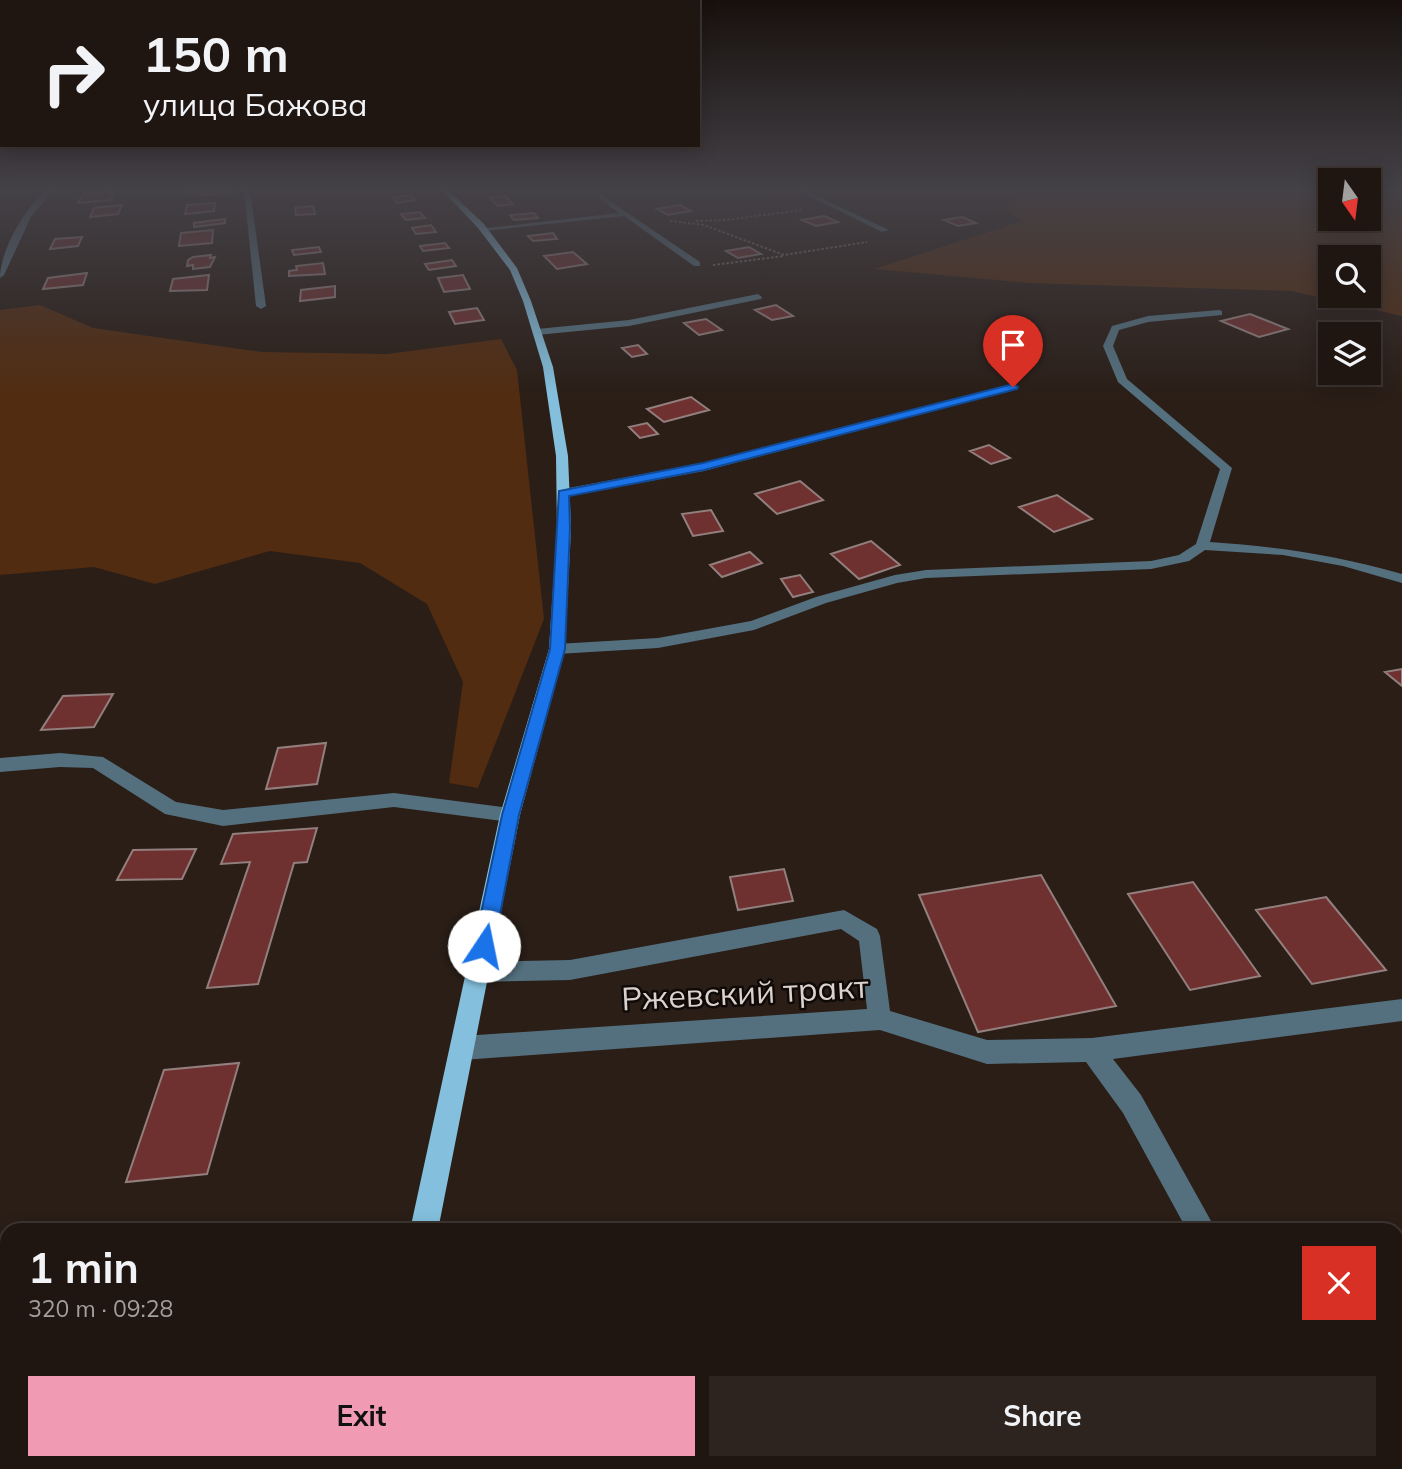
<!DOCTYPE html>
<meta charset="utf-8">
<style>
body{margin:0;font-family:Mulish,sans-serif;background:#2d231f;color:#f1f3f6;height:100vh;display:flex;flex-direction:column;font-size:26px;white-space:nowrap}
*{box-sizing:border-box;margin:0}
p{font-size:23px;color:#a29f9f}
.icon{flex:none;width:38px;height:38px;fill:none;stroke:currentColor;stroke-width:2;stroke-linecap:round;stroke-linejoin:round}
.map{position:relative;flex:1;overflow:hidden}
.drawer{position:absolute;left:0px;top:1223px;width:1404px;height:247px;display:flex;flex-direction:column;background:#201611;border-radius:21px 21px 0 0;box-shadow:0 4px 18px #0003,0 0 0 2px #3d3531}
.drawer>*{flex:none}
.hud{position:absolute;left:0px;top:0px;width:700px;height:147px;box-shadow:0 4px 18px #0003,0 0 0 2px #3d3531;background:#201611;color:#f1f3f6;overflow:hidden}
.needle{width:46px;rotate:166deg}
.fabs{position:absolute;left:1318px;top:168px;display:grid;gap:14px}
.fabs a{display:grid;place-items:center;width:63px;height:63px;border-radius:0px;background:#201611;box-shadow:0 4px 18px #0003,0 0 0 2px #3d3531;font-size:35px}
.pin{position:absolute;display:grid;place-items:center;width:60px;height:60px;color:#fff;margin:-72px -30px;border-radius:50% 50% 50% 0;rotate:-45deg;box-shadow:0 0 7px #0007}
.pin .icon{rotate:45deg}
.me{position:absolute;width:77px;margin:-38px;rotate:11deg;stroke-linejoin:round;filter:drop-shadow(0 0 5px #0008)}
.turn{display:flex;align-items:center;gap:24px;height:147px;padding:0 28px;font-size:32px}
.turn .icon{width:91px;height:91px;stroke-width:2.5}
.turn b{display:block;font-size:49px;line-height:60px}
.round{display:grid;place-items:center;flex:none;width:74px;height:74px;border-radius:0px;background:#2d231f}
.head{display:flex;align-items:center;justify-content:space-between;height:119px;padding:0 28px}
h1{font-size:42px;font-weight:700;line-height:52px}
.action{display:flex;gap:14px;margin-top:auto;padding:14px 28px}
.action a{flex:1;height:80px;border-radius:0px;background:#f19ab4;color:#111;font-size:28px;font-weight:700;line-height:80px;text-align:center}
.action a+a{background:#2d231f;color:#f1f3f6}
.map>svg:first-child{display:block}
</style>
<div class="map">
<svg width="1402" height="1469" viewBox="0 0 1402 1469">
<rect width="100%" height="100%" fill="#2a1e17"/>
<path fill="#512c11" fill-rule="evenodd" d="M1026,190h304v29h38l1,-29h33v126l-111,-25 -263,-8 -154,-14 149,-48 -22,-12zM1330,257h38v39h-38z
M40,305l53,23 169,24 125,2 114,-15 16,31 27,249 -66,169 -29,-5 14,-101 -36,-78 -67,-41 -90,-12 -115,33 -61,-17 -94,8v-265z
M549,1463h160l1,6h-163z"/>
<path fill="#6e3130" stroke="#927f7e" stroke-width="2" d="M186,190l37,1 8,-1v3l-29,2v-2l-17,1z
M115,192l-5,8 -32,3 5,-9z
M411,195l4,5 -18,3 -4,-6z
M505,196l8,8 -15,2 -8,-8z
M215,203l-1,8 -29,3 2,-9z
M122,205l-4,9 -28,3 4,-9z
M680,205l11,6 -23,4 -11,-6z
M313,206l2,8 -19,1 -1,-7z
M420,212l5,6 -19,2 -5,-6z
M534,213l4,5 -24,2 -4,-5z
M824,216l14,6 -22,4 -14,-6z
M962,217l14,6 -18,3 -14,-6z
M225,219v4l-31,4v-4z
M431,225l5,7 -20,2 -4,-6z
M213,230l-1,13 -33,3 2,-13z
M553,233l4,6 -24,2 -5,-5z
M82,237l-4,9 -28,3 5,-10z
M445,243l4,5 -26,3 -3,-5z
M319,247l2,5 -27,3 -2,-5z
M749,247l12,7 -23,4 -12,-7z
M573,252l14,12 -30,5 -13,-13z
M211,255l-1,3 5,-1 -5,10 -17,2v-4l-6,1 1,-6 5,-3z
M452,260l4,6 -27,4 -4,-6z
M323,263l2,11 -36,2v-5l8,-1 -1,-4z
M87,273l-4,12 -40,4 5,-11z
M209,275l-2,15 -37,1 3,-12z
M463,275l7,14 -26,3 -6,-14z
M335,286v11l-35,4 1,-11z
M776,305l17,11 -21,4 -17,-10z
M477,308l7,12 -29,4 -6,-12z
M1250,314l38,15 -29,8 -38,-16z
M706,319l16,11 -23,5 -15,-12z
M638,345l9,9 -15,3 -10,-9z
M691,397l18,13 -45,12 -17,-13z
M647,423l11,11 -18,4 -11,-11z
M989,445l21,13 -19,6 -21,-13z
M800,481l23,19 -46,14 -22,-20z
M1057,495l35,24 -38,13 -35,-25z
M711,510l12,21 -30,5 -11,-22z
M871,541l29,24 -41,14 -28,-25z
M750,552l12,11 -40,14 -12,-12z
M800,575l13,17 -20,5 -12,-18z
M1402,669v17l-17,-14z
M113,694l-19,33 -53,3 22,-34z
M326,743l-9,41 -51,5 12,-41z
M317,828l-10,34 -13,1 -36,121 -51,4 43,-126 -29,2 12,-30z
M196,849l-14,30 -65,1 16,-30z
M784,869l9,32 -55,9 -8,-33z
M1041,875l75,131 -138,26 -59,-137z
M1193,882l67,94 -70,14 -62,-96z
M1326,897l60,73 -74,14 -56,-74z
M239,1063l-32,111 -81,8 38,-112z"/>
<g fill="none" stroke-linecap="round" stroke-linejoin="round">
<path stroke="#796f69" stroke-width="2" stroke-dasharray="2.5 2" stroke-linecap="butt" d="M670,221l34,4 80,30 83,-13
M696,221l30,-1 76,-10
M713,265l71,-9"/>
<path fill="#54707e" fill-rule="evenodd" d="M47,190h7l-23,27 -27,58 -4,3c0,-28 26,-72 47,-88z
M244,190h6l16,116 -5,3 -5,-3z
M797,190h7l85,40 -7,2z
M601,195l99,67v4h-6l-70,-50 -141,15 -4,-2 140,-16 -20,-15z
M758,294l4,3 -1,2 -132,27 -92,9 -5,-3 5,-3 92,-9z
M1219,310l3,1v4l-74,7 -29,8 -6,16 14,33 105,89 -22,74c70,5 125,13 192,32v9l-59,-17 -60,-11 -78,-5 -16,11 -38,8 -225,9 -29,5 -71,20 -72,27 -96,18 -101,6 -8,-5 8,-5 101,-6 93,-17 65,-24 79,-22 31,-5 225,-9 28,-6 17,-11 24,-75 -102,-87 -15,-36 9,-20 36,-10z
M1013,384l4,1v4l-313,82 -141,26 -6,-4 6,-4 140,-26z
M60,753l43,4 73,45 47,8 171,-17 116,15 7,2 3,5 -3,5 -7,2 -116,-15 -171,19 -58,-12 -72,-46 -33,-1 -60,5v-14z
M844,910l33,19 3,7 10,75 97,29 105,-2 310,-39v22l-289,38 28,36 75,135h-29l-64,-117 -37,-51 -99,2 -107,-34 -417,30 -8,-4 -4,-8 4,-8 8,-4 404,-27 -8,-68 -18,-12 -271,51 -92,2 -8,-3 -3,-7 3,-7 8,-3 92,-2z
M7,1256v28l-7,1v-28z
M1314,1463h33l2,6h-32z"/>
<path fill="#84c0dd" fill-rule="evenodd" d="M442,190h6l36,34 33,44 14,33 22,66 15,89 3,72 -6,121 -45,166 -82,415h-28l90,-415 49,-166 8,-121 -1,-72 -13,-89 -20,-66 -13,-31 -32,-42z
M382,1463h32l-1,6h-32z"/>
</g>
<linearGradient id="sky" x2="0" y2="1"><stop stop-color="#17100d"/><stop offset="0.48" stop-color="#444147"/><stop offset="1" stop-color="#444147" stop-opacity="0"/></linearGradient>
<rect width="1402" height="395" fill="url(#sky)"/>
<path fill="#1a73e8" stroke="#114b97" stroke-width="2" d="M1013,384l5,3 -1,2 -313,81 -135,26 1,32 -5,121 -46,166 -25,131 -3,6 -7,3 -7,-3 -3,-6 28,-131 48,-166 9,-158 144,-28z"/>
<g text-anchor="middle" stroke-width="5" stroke-linejoin="round" paint-order="stroke">
<g font-size="32" fill="#dad2cd" stroke="#0f0a07">
<text transform="translate(745 993) rotate(-3)" y="11">Ржевский тракт</text>
</g>
</g>
</svg>
<div class="fabs">
<a><svg class="needle" viewBox="-14 -14 28 28"><path d="M0-13l5 13h-10z" fill="#e53935"/><path d="M0 13l5-13h-10z" fill="#a29f9f"/></svg></a>
<a><svg class="icon" aria-label="search" viewBox="0 0 24 24"><circle cx="10" cy="10" r="6"/><path d="M15 15l6 6"/></svg></a>
<a><svg class="icon" aria-label="layers" viewBox="0 0 24 24"><path d="M12 4l9 5-9 5-9-5zM3 14l9 5 9-5"/></svg></a>
</div>
<div class="pin" style="left:1013px;top:387px;background:#d93025"><svg class="icon" aria-label="arrive" viewBox="0 0 24 24"><path d="M6 21V4h12l-3 4 3 4H6"/></svg></div>
<svg class="me" style="left:484px;top:946px" viewBox="-20 -20 40 40"><circle r="19" fill="#fff"/><path d="M0-13L10 11 0 6-10 11z" fill="#1a73e8"/></svg>
<div class="hud">
<div class="turn"><svg class="icon" aria-label="right" viewBox="0 0 24 24"><path d="M7 20v-9h11M14 6l5 5-5 5"/></svg><div><b>150 m</b>улица Бажова</div></div>
</div>
<section class="drawer">
<div class="head"><div><h1>1 min</h1><p>320 m · 09:28</p></div><a class="round" style="background:#d93025;color:#fff"><svg class="icon" aria-label="close" viewBox="0 0 24 24"><path d="M6 6l12 12M18 6L6 18"/></svg></a></div>
<div class="action"><a>Exit</a><a>Share</a></div>
</section>
</div>
